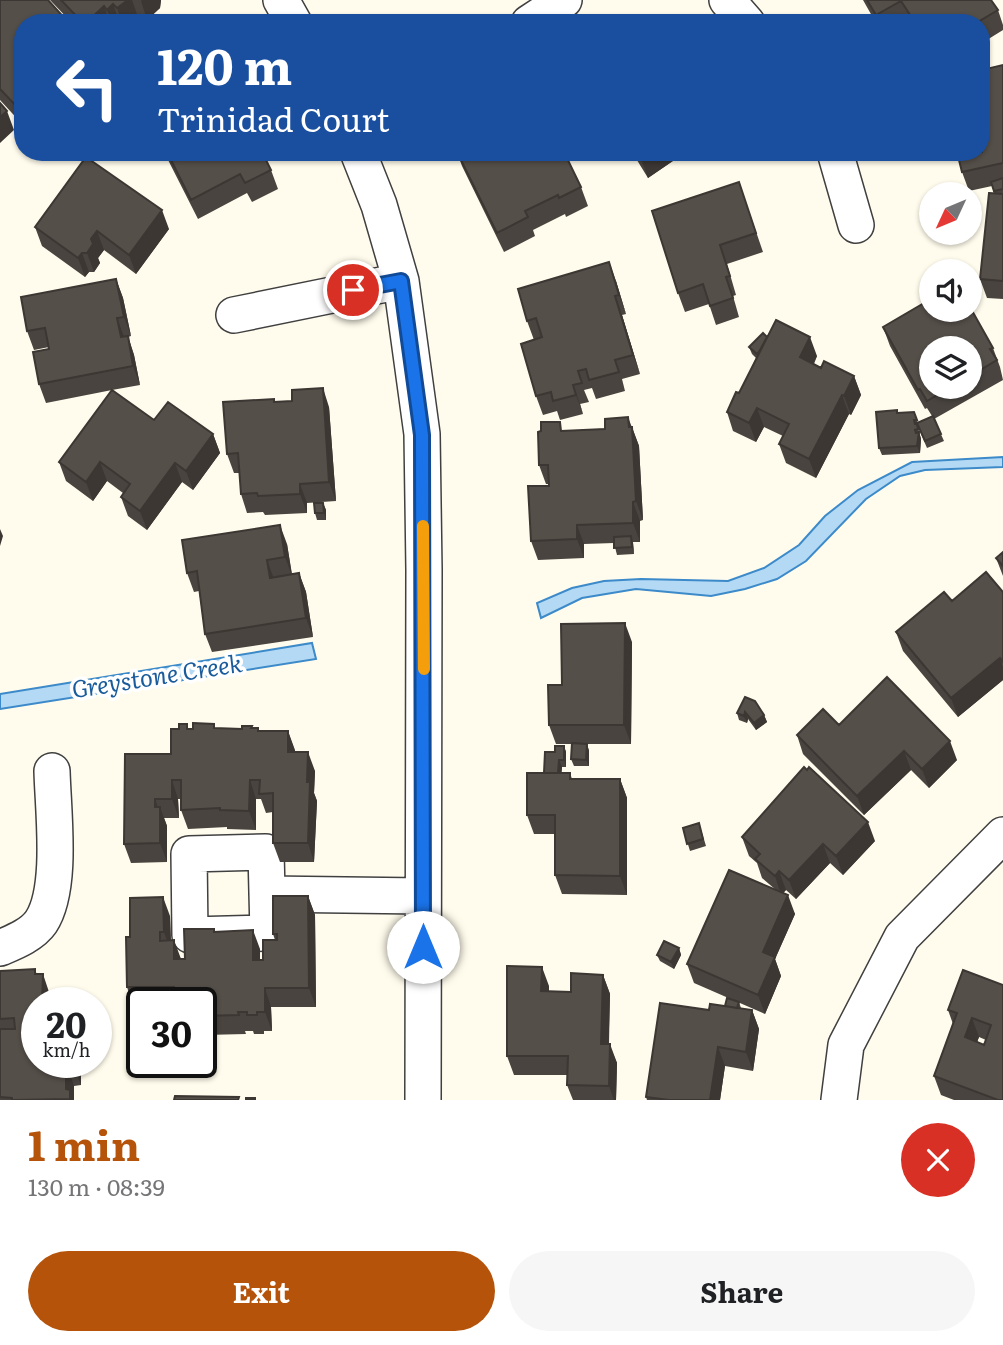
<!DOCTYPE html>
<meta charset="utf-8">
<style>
body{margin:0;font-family:Literata,serif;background:#f6f6f6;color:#202124;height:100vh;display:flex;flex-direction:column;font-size:26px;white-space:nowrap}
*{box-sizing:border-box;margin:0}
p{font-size:23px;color:#757577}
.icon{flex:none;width:38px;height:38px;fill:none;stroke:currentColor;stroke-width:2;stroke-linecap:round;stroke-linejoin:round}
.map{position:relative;height:1100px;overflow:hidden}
.drawer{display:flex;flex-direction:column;background:#fff;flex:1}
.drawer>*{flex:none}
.guide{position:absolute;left:14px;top:14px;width:976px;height:147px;border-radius:28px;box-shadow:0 2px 5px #0004;background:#1a4fa0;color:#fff;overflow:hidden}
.needle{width:46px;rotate:226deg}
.tools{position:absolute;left:919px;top:182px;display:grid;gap:14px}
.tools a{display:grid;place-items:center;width:63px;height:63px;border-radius:50%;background:#fff;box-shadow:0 2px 5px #0004;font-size:35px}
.speed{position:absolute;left:21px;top:987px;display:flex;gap:14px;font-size:35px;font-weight:700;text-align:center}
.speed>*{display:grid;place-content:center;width:91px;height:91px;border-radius:50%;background:#fff;box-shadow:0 2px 5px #0004;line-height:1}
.speed small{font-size:18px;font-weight:400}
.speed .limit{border:4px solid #111;border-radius:10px;background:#fff;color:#111}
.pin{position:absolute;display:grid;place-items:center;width:60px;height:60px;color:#fff;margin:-30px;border:4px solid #fff;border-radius:50%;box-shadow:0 2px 7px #0007}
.me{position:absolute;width:77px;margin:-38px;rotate:0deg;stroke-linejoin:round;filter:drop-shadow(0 0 5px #0008)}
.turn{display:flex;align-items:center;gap:24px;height:147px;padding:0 28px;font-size:32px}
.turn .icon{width:91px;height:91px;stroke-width:2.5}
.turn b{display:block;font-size:49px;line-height:60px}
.round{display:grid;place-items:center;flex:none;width:74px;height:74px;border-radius:37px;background:#f6f6f6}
.overview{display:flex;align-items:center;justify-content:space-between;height:119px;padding:0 28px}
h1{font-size:42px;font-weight:700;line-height:52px;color:#b45309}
.button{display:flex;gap:14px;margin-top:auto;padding:14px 28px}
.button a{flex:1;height:80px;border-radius:42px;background:#b45309;color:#fff;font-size:28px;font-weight:700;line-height:80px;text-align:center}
.button a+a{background:#f6f6f6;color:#202124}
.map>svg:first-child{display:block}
</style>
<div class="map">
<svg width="1003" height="1100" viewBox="0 0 1003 1100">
<rect width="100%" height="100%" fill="#fffced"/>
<path fill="#b3d9f4" stroke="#3c8ac9" stroke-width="2" d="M1003,457v10l-78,3 -25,6 -34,23 -60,62 -29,18 -32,10 -34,7 -75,-7 -54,9 -41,20 -4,-15 35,-15 32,-7 37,-2 87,2 36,-13 35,-23 26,-29 33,-26 54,-28z
M312,643l4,16 -316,50v-15z"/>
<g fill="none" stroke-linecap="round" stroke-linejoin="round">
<defs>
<path id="street" d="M281,0l13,23
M727,0l20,23
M529,23l35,-23
M358,152l21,53 22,76 21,153 2,136 -1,530
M835,152l21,73
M234,315l167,-34
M266,852l2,81 -78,2 -1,-81z
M267,894l156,2
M0,948c14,-6 32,-13 41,-26 22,-33 12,-111 11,-151
M839,1100l7,-55 56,-108 101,-102"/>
</defs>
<use href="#street" stroke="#404040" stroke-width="38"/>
<use href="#street" stroke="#fff" stroke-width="35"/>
</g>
<path fill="#49443f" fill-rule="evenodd" d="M0,0l23,23v102l-23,-25z
M50,0h111l-1,8 -13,12h-7l-2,-3 -8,6h-58z
M863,0h128l7,10 5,15v5l-21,13v-20h-72l-2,-3 -5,3h-27z
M1003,65v234l-16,-1 -7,-19 14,-86 -2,-7 -23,5 -7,-19 20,-20z
M147,152h10l-8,4z
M164,152h98l9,18 7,19 -26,13 -5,-9 -49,26z
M457,152h107l17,35 7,19 -22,11 -1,-3 -32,16 2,6 -31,16 -42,-86z
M632,152h54l-38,26z
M739,182l24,70 -36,12 9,31 -3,1 6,21 -23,8 -7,-21 -24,8 -7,-19z
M35,227l134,2 -33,45 -32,-24 -6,8 2,5 -6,9h-5l-4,5 -43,-31z
M116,279l7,19 8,38 -3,1 6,18 6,30 -28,5 42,30 59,14 7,19 -27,37 -11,-8 -35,48 -19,-14 -7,-19 2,-4 -16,-12 -14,20 -27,-20 -7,-19 53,-72 -66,13 -7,-19 10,-37 -15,3 -7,-19z
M616,281l10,33 -4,1 18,59 -18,5 3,12 -29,8 -4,-11 -8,2 5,12 -9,2 3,10 -23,6 -3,-9 -14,4 -7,-19 -2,-56 -7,-19z
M943,312l50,36 7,19 3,13 -69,39 10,22 -17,7 -9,-21 3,12 -1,14 -38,2 -3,-7 19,-35 16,-1 4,11 14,-7 -5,-8 -2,1 -35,-63 -7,-19zM970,348v39h-39z
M767,337l50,19 -3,8 7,4 33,8 7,19 -10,20 -2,-1 -33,64 -30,-15 -7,-19 4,-8 -19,-9 -8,15 -23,-11 -6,-19 12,-19 17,-35 -4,-4 -3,-7z
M276,402l53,5 7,94 -29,2v10l-42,2 -2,-3 -16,1 -6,-19 -2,-21h-5l-7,-19z
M632,427l7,19 4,74 -3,1v21h-7l1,12 -17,1 -3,-12 -30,1v14l-46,2 -7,-19 18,-57h-3l-7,-19 24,-34z
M323,503l3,7v10h-9l-2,-7z
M287,544l5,30 7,-1 7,19 7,45 -101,15 -7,-18 -6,-43 -5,1 -7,-19z
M1003,552v24l-7,-18z
M1003,592v88l-45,37 -55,-66 -7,-19 56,-31z
M632,642l-1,102h-44l2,7v15h-15l-3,-7 1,-15h-16l-7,-19 13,-40z
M745,697l19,18 3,7 -11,8 -8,-11 -1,4 -8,-3 -2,-7z
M839,725l118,35 -28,28 -18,-18 -47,45 -61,-61 -6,-19z
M216,728h42l1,3h29l7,21 20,19 -1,22 3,8 -3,61h-34l-7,-19v-31l-7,1 -5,-14h-5v31l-29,-1v-2l-39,2 -7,-19v-11h-3l1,19h-15l3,8v36l-36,1 -7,-19 47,-90 18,-25z
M564,746l2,6v15h-4l-1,6h9l2,6h48l7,19v97l-65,-1 -7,-19v-41h-21l-7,-19 17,-42 11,-21z
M699,823l7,23 -16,5 -7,-23z
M742,837l133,4 -32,34 -13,-12 -34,36 -10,-9 -3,3 12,21 -20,45 6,17 -16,38 -71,-31 -7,-19 89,-74 -14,-12 -5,-15 -8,-7z
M308,896l7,19 1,92h-45l1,24h-8v3h-10l-1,-3h-8l1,3 -42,1 -3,-5v-27h-59v3h-9l-6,-19 3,-50 40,-21 1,24 10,19h4l29,-30 1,3 45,17v11h3l12,-20 -2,-6z
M679,948l2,7 -7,14 -14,-8 -3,-6z
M0,971l37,3 14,24 -14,64h42l2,4v19l-7,1v14h-74z
M603,975l7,19 -1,50 8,19 -1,37h-43l-6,-15v-10h-53l-7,-19 42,-70v6h22z
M1003,985v115h-49l-13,-5 -7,-19 19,-52 -5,-14zM979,1037l7,3 -2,5 -7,-3z
M739,1002l2,6 11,2 7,19 -6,42 -28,-5 -5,34h-73l-1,-3 63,-87z"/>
<path fill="#3c3733" d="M128,0h4l6,17 -8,6h-8l-5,-15z
M142,0h19l-1,8 -13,12 -6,-19z
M113,4l7,19h-8l-5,-13z
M104,6l6,17h-24z
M23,104v17l-5,-13z
M7,111l7,19 -14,13v-26z
M651,152h35l-38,26 -7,-19z
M162,210l7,19 -33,45 -7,-19z
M97,231l7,19 -6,8 2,5 -6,9 -7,-19 4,-14z
M82,253l7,19 -4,5 -7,-19z
M609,262l7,19 10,33 -7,-19z
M116,279l7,19 8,38 -7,-19z
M615,296l7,19 18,59 -7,-19z
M117,318l7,19h-3z
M128,336l6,19 6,30 -7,-19z
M810,337l7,19 -10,20 -7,-19z
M854,376l7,19 -10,20 -7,-19z
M573,385l7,19 3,10 -7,-19z
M323,388l6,19 7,94 -7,-19z
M842,395l7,19 -33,64 -7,-19z
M757,408l7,19 -8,15 -7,-19z
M628,417l11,29 4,74 -7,-19z
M919,432l2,7 -1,14 -3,-7z
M213,434l7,19 -27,37 -7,-19z
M100,462l7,19 -14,20 -7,-19z
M175,463l7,19 -35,48 -7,-19z
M300,484l7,19v10l-7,-19z
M633,502l7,19v21l-7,-19z
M323,503l3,7v10l-2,-7z
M280,525l7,19 5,32 -7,-19z
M577,525l7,19v14l-7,-19z
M0,529l3,7 -3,10z
M631,536l2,7 1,11 -2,-7z
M267,560l7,19 -4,-1z
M299,573l7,19 7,45 -7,-19z
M625,623l7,19 -1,102 -7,-19z
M1000,658l3,9v13l-45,37 -7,-19z
M745,712l3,7 -1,4 -3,-7z
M764,715l3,7 -11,8 -2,-7z
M288,731l7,19 -1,21 -6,-19z
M950,741l7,19 -28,28 -7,-19z
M587,744l2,7v15l-3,-6z
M564,746l2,6v15l-2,-7z
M904,751l7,19 -47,45 -7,-19z
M308,752l7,19 -1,22 3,8 -3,61 -6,-19z
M559,760l3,7 -1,15 -3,-7z
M620,779l7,19v97l-7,-19z
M172,780l6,19 1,19 -7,-19z
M250,780l6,19v31l-7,-19z
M155,799l5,14v-6l7,19v36l-7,-19z
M868,822l7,19 -32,34 -7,-19z
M823,844l7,19 -34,36 -7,-19z
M779,871l7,19 -5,5 -6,-19z
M788,895l7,19 -20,45 6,17 -16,38 -7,-19 5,-43z
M308,896l7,19 1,92 -7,-19z
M163,897l7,19 1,35 -7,-19z
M253,930l7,19v30l-7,-19z
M174,940l7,19h-7z
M679,948l2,7 -7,14 -3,-7z
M542,967l7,19 -1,24 -7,-19z
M35,969l7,21 1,-16 8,24v5h-9l-7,-29z
M603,975l7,19 -2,68 -7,-18z
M265,988l6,19 1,24 -7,-19z
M752,1010l7,19 -6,42 -7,-19z
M972,1018l7,19 -7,19 -7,-19z
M610,1044l7,19 -1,37h-2l-5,-14z
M718,1047l7,19 -5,34h-10z
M66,1062l8,24v14h-3l-5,-11z
M72,1062h7l2,4v19z"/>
<path fill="#554f49" stroke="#3c3733" stroke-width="2" fill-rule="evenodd" d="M0,0h48l21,23h-46v81l-5,4 -18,-19z
M61,0h67l-11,8 -4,-4 -6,6 -3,-4 -18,17h-3z
M867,0h124l7,10 -22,13h-65l3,-2 -13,-20 -25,14z
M1003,65v98l-41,9 -5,-20h25v-82z
M0,103l7,8 -7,6z
M167,152h95l9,18 -26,13 -5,-9 -49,26z
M457,152h107l17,35 -22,11 -1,-3 -33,16 3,6 -31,16z
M637,152h14l-10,7z
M86,157l76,53 -33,45 -32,-24 -6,8 2,5 -6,9h-5l-4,5 -43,-31z
M1003,178v11l-9,2 -3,-9z
M739,182l17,51 -36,12 10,31 -4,1 7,21 -23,8 -7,-22 -25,9 -26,-82z
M989,193l14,1v87l-23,-2z
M609,262l10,33 -4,1 18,59 -18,5 4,12 -30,8 -3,-11 -8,2 4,12 -9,2 3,10 -23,6 -2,-9 -15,4 -15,-52 21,-7 -6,-19 -9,3 -9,-32z
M116,279l8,38 -7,1 4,19 7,-1 5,30 -94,18 -6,-32 16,-3 -4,-21 -18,3 -6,-34z
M931,299v11h11l1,2 4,-2h23v-3l23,41 -3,1 7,11 -27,16v-28h-39v39h20l-24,14 -7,-12 -2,1 -35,-63z
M776,320l34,17 -10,20 21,11 3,-7 30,15 -10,20 -2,-1 -33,64 -30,-15 10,-20 -32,-16 -8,15 -22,-11 9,-20 3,1z
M763,333l4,4 -7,13 -3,4 -8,-7z
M323,388l6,94 -29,2v10l-42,2 -1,-3 -16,1 -3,-41 -11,1 -4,-52 51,-3v3l18,-1v-11z
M112,390l42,30 14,-18 45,32 -27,37 -11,-8 -35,48 -19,-14 9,-13 -30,-22 -14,20 -27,-20z
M897,410v3l17,-1 3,8h-3l1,4h2l1,5 -3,1 1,3 3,-1 -2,14 -38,2 -3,-36z
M933,416l8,18 -16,7 -8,-18z
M628,417l1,10h3l4,74 -3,1v21l-56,2v14l-46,2 -3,-55h21l-1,-21h-9l-1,-33 3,-1v-9h19l1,9 44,-2v-10z
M314,503h9l1,10h-9z
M280,525l5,32 -18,3 3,18 29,-5 7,45 -101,16 -8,-63 -10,2 -5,-33z
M631,536l1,11 -18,1v-11z
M1003,552v14l-7,-8z
M986,572l17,20v70l-3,-4 -49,40 -55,-66 48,-40 8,9z
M625,623l-1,102h-75l-1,-40h14l-1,-61z
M887,677l63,64 -28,28 -18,-18 -47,45 -60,-61 26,-26 16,16z
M745,697l10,4 9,14 -10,8 -9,-11 -1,4 -7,-3z
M193,723l21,1v4l28,1v-3h10l-1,2h7v3h30v21h20l-1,30h3l-2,61h-35v-50l-14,1 1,-14h-10l-1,31 -29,-1v-2l-39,2v-30h-9v19h-17v8h5v36l-36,1 1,-90h46v-25h8v-5h8v5h6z
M572,743l15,1 -1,16 -15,-1z
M555,746h9v14h-5l-1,13h-14l1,-21h10z
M804,767l3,3 2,-3 59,55 -32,34 -13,-12 -34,36 -10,-9 -4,5 -20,-17 5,-5 -18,-17z
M527,773h43v6h50v97l-65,-1v-60h-28z
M699,823l4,16 -16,5 -4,-16z
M729,870l59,25 -25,57 12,5 -17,38 -71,-31z
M273,896h35l1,92h-44v24h-8v3h-10v-3h-9l1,3 -38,1v-13h-27v-16h-47l-1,-50h4v-39l33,-1 1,35h-4v9l14,-1v19h11l-1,-30h30v3l39,-2v30h10v-20h14v-6h-4z
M664,941l15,7 -8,14 -14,-7z
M507,966l35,1 -1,24 30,1v-19l32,2 -2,69h9l-1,42 -42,-1 1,-29h-61z
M35,969v5h8l-1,29h-5v59h29v27l4,1v9l-58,1v-2l-12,-1v-68h15l-1,-11 -14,1v-48z
M963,970l40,15v115h-5l-64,-24 23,-63 -9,-3zM972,1018l19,7 -7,20 -19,-8z
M727,998l12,4 -2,6 -12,-2z
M660,1003l49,7 1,-6 42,6 -6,42 -28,-5 -8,53h-41l-23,-3z
M175,1096l64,1 -1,3h-64z
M246,1098h9v2h-9z"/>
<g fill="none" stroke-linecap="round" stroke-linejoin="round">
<defs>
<path id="route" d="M353,290l48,-9 21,154 1,512"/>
</defs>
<use href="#route" stroke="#114b97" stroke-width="18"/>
<use href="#route" stroke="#1a73e8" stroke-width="12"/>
<path stroke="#f59e0b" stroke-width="12" d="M423,526l1,143"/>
</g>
<g text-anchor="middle" stroke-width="7" stroke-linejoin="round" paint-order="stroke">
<g font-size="24" font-style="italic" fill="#1a5c9b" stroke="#fff">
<text transform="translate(157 677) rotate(-9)" y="8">Greystone Creek</text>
</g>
</g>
</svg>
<div class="tools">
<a><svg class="needle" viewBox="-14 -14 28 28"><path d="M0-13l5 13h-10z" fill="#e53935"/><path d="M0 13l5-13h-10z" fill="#757577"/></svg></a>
<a><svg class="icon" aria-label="sound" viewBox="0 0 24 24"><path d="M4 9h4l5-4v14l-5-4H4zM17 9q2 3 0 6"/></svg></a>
<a><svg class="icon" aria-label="layers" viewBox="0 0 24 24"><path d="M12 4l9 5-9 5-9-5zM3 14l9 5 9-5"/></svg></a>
</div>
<div class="speed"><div>20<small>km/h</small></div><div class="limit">30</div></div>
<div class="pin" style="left:353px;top:290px;background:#d93025"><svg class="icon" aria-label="arrive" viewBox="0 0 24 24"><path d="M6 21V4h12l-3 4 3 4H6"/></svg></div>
<svg class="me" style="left:423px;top:947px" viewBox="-20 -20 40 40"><circle r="19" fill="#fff"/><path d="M0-13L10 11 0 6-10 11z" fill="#1a73e8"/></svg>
<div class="guide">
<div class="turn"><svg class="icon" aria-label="left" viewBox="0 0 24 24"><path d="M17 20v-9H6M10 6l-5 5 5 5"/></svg><div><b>120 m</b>Trinidad Court</div></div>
</div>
</div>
<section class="drawer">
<div class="overview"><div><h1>1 min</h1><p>130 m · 08:39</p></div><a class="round" style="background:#d93025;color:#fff"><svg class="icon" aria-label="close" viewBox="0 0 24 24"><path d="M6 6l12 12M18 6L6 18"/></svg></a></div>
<div class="button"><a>Exit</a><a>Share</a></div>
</section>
